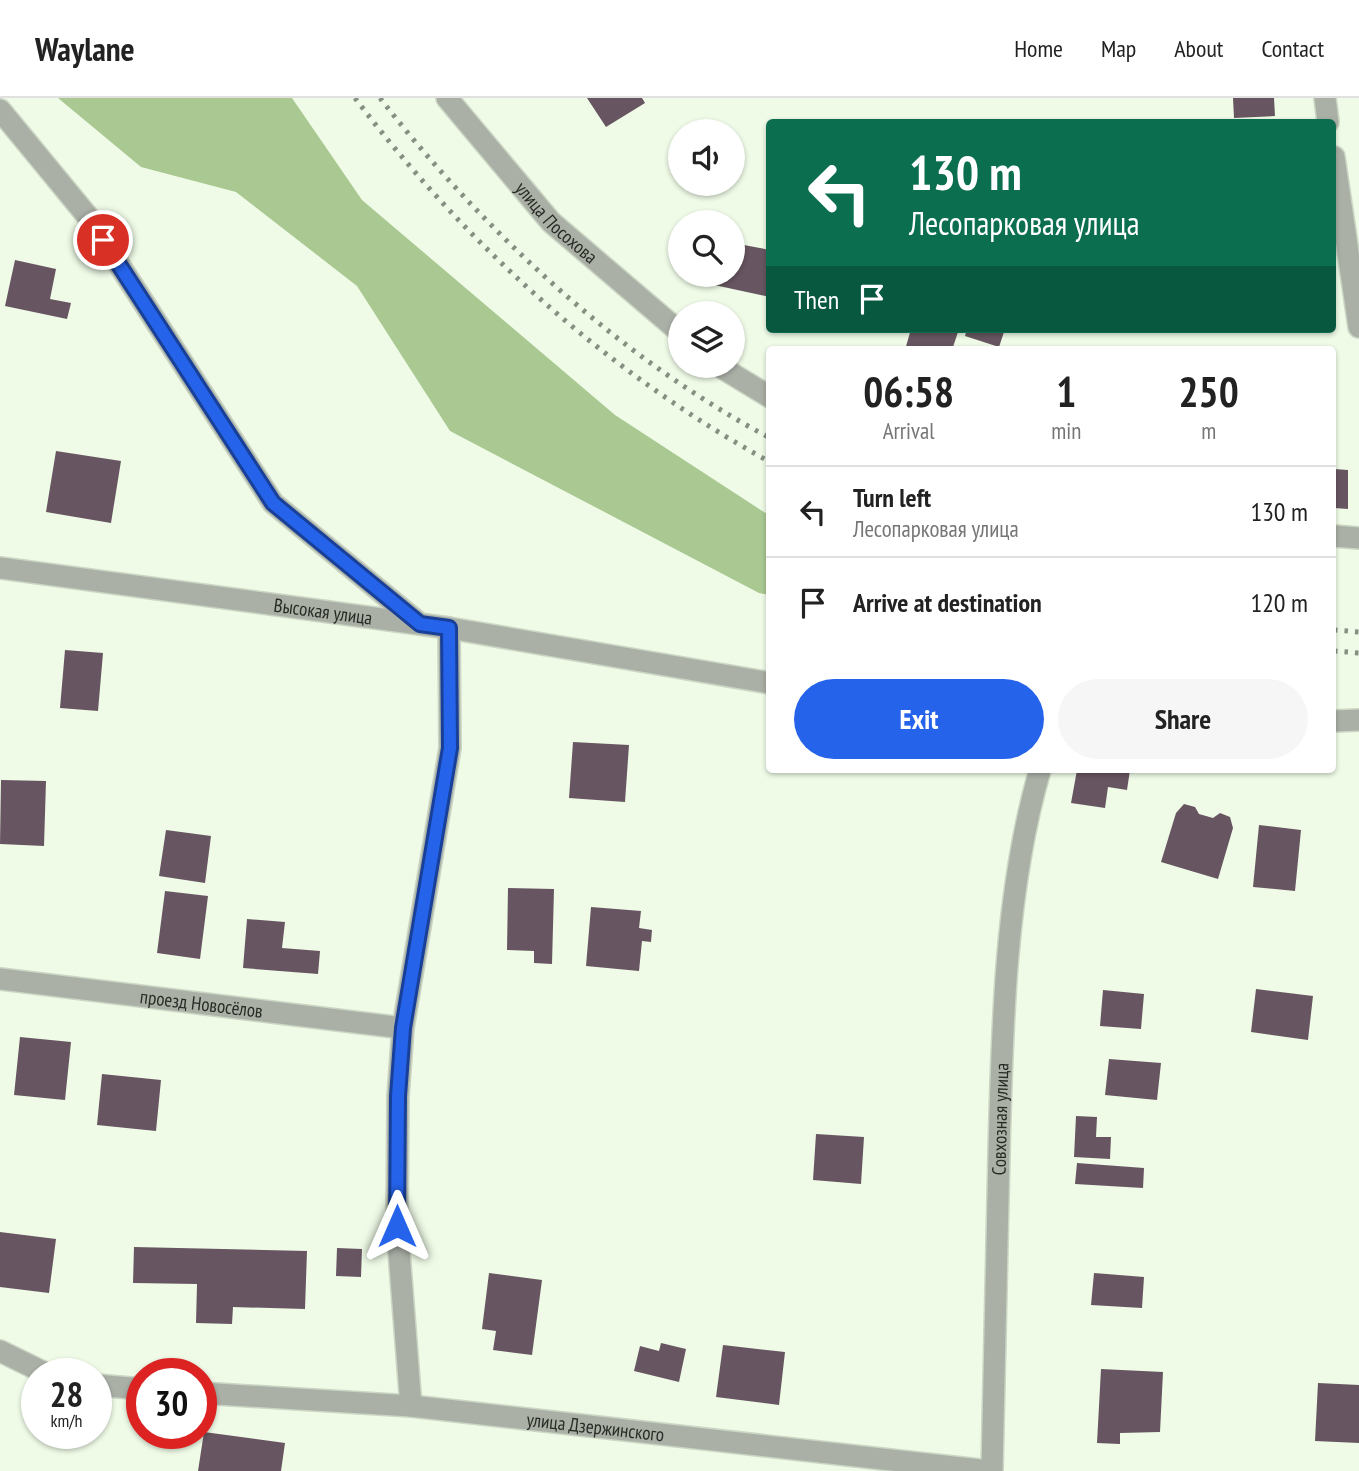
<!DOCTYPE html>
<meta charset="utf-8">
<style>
body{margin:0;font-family:"PT Sans Narrow",sans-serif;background:#f6f6f6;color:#222;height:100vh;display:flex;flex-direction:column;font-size:26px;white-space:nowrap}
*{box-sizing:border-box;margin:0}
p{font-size:23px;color:#767676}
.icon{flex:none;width:38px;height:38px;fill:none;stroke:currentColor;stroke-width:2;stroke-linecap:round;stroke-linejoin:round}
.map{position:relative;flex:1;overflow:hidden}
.details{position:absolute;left:766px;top:248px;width:570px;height:427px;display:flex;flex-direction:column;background:#fff;border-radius:7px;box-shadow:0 2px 5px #0004}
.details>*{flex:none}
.banner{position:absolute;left:766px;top:21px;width:570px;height:214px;border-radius:7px;box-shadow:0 2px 5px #0004;background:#0b6e4f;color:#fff;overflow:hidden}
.controls{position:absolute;left:668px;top:21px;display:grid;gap:14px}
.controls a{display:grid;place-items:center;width:77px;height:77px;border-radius:50%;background:#fff;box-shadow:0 2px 5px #0004;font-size:35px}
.speed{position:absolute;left:21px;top:1260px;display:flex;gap:14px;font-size:35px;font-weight:700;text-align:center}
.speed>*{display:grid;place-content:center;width:91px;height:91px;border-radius:50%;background:#fff;box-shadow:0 2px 5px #0004;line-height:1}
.speed small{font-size:18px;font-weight:400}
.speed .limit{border:10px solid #d22;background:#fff;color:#111}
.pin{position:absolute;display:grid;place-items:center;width:60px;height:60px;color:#fff;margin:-30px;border:4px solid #fff;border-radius:50%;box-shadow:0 2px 7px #0007}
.me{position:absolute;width:77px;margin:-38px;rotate:0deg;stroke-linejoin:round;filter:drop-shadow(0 0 5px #0008)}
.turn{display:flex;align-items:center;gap:24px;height:147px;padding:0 28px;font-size:32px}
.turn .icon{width:91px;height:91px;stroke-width:2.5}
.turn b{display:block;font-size:49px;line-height:60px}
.then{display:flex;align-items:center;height:66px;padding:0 28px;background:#0003;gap:14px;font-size:26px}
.eta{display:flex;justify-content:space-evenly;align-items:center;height:119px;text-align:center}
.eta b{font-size:42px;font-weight:800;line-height:49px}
.button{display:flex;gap:14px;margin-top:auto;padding:14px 28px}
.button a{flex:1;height:80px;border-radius:42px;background:#2563eb;color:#fff;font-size:28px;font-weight:800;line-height:80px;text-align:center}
.button a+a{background:#f6f6f6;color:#222}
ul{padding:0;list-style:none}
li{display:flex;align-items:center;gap:21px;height:91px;padding:0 28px;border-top:2px solid #e0e0e0}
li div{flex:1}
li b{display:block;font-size:26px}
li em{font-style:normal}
header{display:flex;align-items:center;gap:42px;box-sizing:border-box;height:98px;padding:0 35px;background:#fff;border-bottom:2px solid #e0e0e0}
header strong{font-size:33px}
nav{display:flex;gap:38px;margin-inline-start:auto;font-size:24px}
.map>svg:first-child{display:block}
</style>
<header>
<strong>Waylane</strong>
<nav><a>Home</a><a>Map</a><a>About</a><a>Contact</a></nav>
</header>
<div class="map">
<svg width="1359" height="1373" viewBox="0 0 1359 1373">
<rect width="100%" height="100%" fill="#effbe7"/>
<path fill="#a9c892" d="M58,0h234l70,102 253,215 155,101v79l-11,-2 -309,-162 -93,-145 -121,-94 -95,-25z"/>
<path fill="#675661" d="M587,0h55l3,5 -39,24z
M1233,0h41l1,18 -41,2z
M733,145l37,7v47l-65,-14 1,-8h27z
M15,162l41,9 -6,30 21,4 -4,16 -62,-13z
M911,231h48l-7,21h-47z
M967,231h38l-6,18 -34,-11z
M56,353l65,10 -10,62 -65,-11z
M1334,371l14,1v39l-14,-1z
M65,552l38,3 -5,58 -38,-3z
M573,644l56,3 -4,57 -56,-4z
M1077,672h53l-3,20 -19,-3 -3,21 -34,-5z
M1,682l45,1 -2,65 -44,-2z
M1184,706l11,3 4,7 14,4 7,-5 10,4 3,11 -15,51 -57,-17 15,-49z
M1259,727l42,5 -6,61 -42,-4z
M166,732l45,6 -6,47 -46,-7z
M508,790l46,1 -2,75 -18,-1v-12l-27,-1z
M165,793l43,5 -8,63 -43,-6z
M591,809l50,4 -2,17 13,2 -1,12 -9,-1 -3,30 -53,-5z
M247,821l38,3 -3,26 38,3 -2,23 -75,-6z
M1256,891l57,7 -5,44 -57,-8z
M1103,892l41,4 -3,35 -41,-3z
M20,939l51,5 -6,58 -51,-5z
M1109,961l52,4 -4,37 -52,-5z
M102,976l59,6 -5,51 -59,-6z
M1076,1018l21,1 -1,20h15l-1,22 -36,-2z
M816,1036l48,3 -3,47 -48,-4z
M1077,1065l67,5 -1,20 -68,-4z
M0,1134l56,7 -7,54 -49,-6z
M134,1149l173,4 -2,58 -72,-2 -1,17 -36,-1 1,-39 -64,-1z
M337,1150l25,1 -1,28 -25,-1z
M489,1175l53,7 -10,75 -39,-5 3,-19 -14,-2z
M1094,1175l50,4 -2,31 -51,-3z
M661,1245l25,6 -7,33 -45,-11 6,-25 19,5z
M723,1247l62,7 -6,53 -63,-8z
M1101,1271l62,3 -3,60 -40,1v11l-23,-1z
M1318,1285l41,2v58l-44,-2z
M204,1334l81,11 -4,28h-83z"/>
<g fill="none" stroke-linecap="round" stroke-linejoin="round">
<defs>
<g id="minor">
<path id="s1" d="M447,0l104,124 130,111"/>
<path d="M1325,0l3,24"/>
<path d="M0,12l89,108 184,285 147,121"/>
<path d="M1334,59l25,170"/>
<path d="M719,268l51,31"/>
<path d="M1334,438l25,2"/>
<path id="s2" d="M0,470l449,60 321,55"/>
<path d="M1334,623l25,-1"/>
<path id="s3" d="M0,881l403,49"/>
<path d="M0,1253l47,23"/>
<path d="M96,1287l46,4"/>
<path id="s4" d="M201,1295l210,13 578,65"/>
<path d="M411,1308l-14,-180 1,-130 5,-68 47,-280 -1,-120"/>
<path id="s5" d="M992,1373c2,-106 5,-212 7,-318 3,-124 6,-263 41,-383"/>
</g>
</defs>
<use href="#minor" stroke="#cbd6c4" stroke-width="24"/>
<use href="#minor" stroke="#abb0a7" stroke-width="21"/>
<path stroke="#878f82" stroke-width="5" stroke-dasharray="3.5 7" stroke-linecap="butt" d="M355,0c111,147 253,275 415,364
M380,0c103,133 241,261 390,340
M1334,532l25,2
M1334,553l25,2"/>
</g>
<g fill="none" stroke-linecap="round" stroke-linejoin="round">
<defs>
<path id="route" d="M103,142l170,263 147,121 29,4 1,120 -47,280 -5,68 -1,130"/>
</defs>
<use href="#route" stroke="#184099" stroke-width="18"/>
<use href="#route" stroke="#2563eb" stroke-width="12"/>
</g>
<g text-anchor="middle" stroke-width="7" stroke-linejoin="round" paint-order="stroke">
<g font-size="19" fill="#272b24" stroke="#fff">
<text dy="7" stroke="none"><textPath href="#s1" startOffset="166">улица Посохова</textPath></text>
<text dy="7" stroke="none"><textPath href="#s2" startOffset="326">Высокая улица</textPath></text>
<text dy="7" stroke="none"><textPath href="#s3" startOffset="203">проезд Новосёлов</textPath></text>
<text dy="7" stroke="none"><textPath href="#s5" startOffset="352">Совхозная улица</textPath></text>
<text dy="7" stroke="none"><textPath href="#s4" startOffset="396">улица Дзержинского</textPath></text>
</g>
</g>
</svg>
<div class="controls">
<a><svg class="icon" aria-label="sound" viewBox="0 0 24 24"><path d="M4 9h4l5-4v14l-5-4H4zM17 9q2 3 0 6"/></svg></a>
<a><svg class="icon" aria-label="search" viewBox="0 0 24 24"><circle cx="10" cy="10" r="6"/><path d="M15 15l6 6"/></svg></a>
<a><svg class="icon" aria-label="layers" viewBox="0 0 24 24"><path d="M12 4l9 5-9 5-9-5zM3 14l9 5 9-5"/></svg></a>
</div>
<div class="speed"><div>28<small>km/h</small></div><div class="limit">30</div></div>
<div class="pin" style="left:103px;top:142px;background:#d93025"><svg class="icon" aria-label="arrive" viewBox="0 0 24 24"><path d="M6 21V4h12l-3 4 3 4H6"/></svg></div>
<svg class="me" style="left:397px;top:1128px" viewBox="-20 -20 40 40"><path d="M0-17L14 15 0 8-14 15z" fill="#2563eb" stroke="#fff" stroke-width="4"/></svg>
<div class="banner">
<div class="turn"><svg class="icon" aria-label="left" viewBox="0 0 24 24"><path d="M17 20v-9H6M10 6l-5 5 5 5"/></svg><div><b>130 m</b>Лесопарковая улица</div></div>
<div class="then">Then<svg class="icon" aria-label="arrive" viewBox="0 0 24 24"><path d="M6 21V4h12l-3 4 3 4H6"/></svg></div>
</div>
<section class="details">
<div class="eta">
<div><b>06:58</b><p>Arrival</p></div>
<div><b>1</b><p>min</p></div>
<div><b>250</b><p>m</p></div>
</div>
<ul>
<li><svg class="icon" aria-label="left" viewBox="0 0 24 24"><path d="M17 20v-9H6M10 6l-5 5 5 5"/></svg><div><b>Turn left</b><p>Лесопарковая улица</p></div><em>130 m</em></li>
<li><svg class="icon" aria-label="arrive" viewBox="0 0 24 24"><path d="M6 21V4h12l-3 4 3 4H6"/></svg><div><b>Arrive at destination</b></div><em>120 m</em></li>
</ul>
<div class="button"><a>Exit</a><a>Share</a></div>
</section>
</div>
